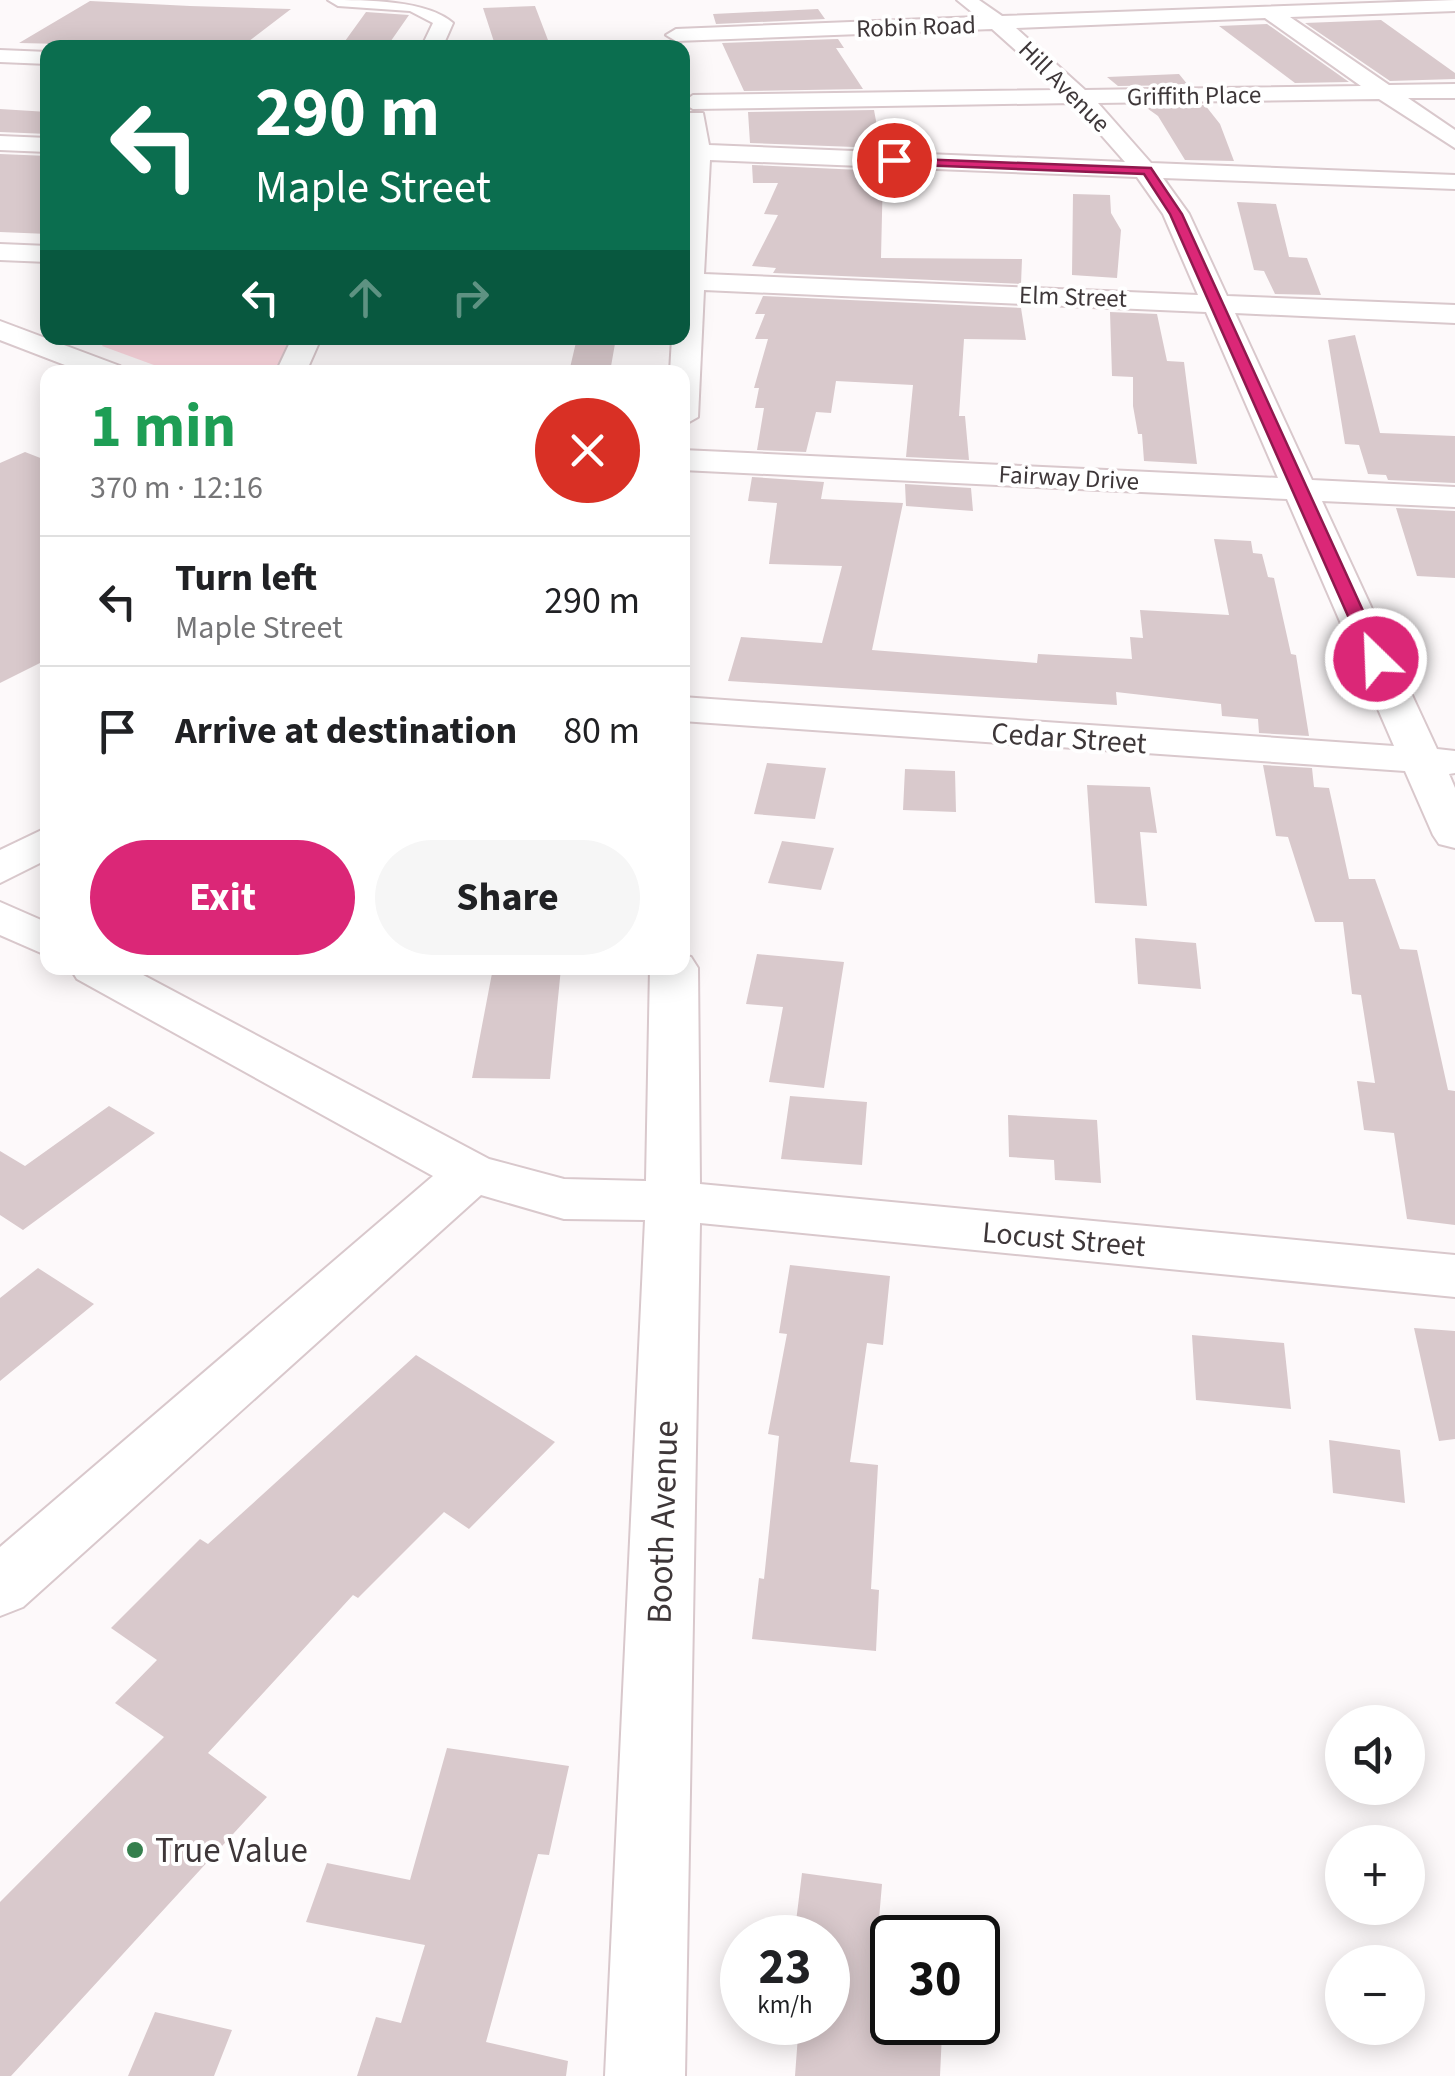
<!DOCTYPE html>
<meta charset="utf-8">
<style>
body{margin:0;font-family:"Source Sans 3",sans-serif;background:#f6f6f6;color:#202124;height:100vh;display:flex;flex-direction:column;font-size:38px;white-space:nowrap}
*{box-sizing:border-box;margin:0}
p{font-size:32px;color:#757577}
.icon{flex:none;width:55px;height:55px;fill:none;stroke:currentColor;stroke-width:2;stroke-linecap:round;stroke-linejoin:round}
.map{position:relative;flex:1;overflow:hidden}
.drawer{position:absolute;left:40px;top:365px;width:650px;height:610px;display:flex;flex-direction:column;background:#fff;border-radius:20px;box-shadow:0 5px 25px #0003}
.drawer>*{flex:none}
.banner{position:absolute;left:40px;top:40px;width:650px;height:305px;border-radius:20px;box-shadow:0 5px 25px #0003;background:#0b6e4f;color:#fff;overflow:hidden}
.buttons{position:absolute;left:1325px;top:1705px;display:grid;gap:20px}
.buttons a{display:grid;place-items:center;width:100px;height:100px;border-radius:50%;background:#fff;box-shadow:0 5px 25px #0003;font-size:50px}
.speed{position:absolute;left:720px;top:1915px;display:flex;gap:20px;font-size:50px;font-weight:700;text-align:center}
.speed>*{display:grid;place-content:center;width:130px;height:130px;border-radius:50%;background:#fff;box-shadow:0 5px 25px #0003;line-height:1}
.speed small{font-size:25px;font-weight:400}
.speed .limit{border:5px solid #111;border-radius:15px;background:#fff;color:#111}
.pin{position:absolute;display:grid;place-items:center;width:85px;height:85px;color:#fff;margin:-42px;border:5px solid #fff;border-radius:50%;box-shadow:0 2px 10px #0007}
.me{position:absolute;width:110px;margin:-55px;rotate:336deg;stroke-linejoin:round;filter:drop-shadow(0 0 8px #0008)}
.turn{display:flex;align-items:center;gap:35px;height:210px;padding:0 50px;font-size:45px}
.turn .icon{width:130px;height:130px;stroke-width:2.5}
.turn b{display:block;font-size:70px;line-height:85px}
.lanes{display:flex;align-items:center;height:95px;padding:0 50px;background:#0003;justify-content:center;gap:50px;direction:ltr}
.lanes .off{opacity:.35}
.round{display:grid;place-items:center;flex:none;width:105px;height:105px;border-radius:52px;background:#f6f6f6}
.head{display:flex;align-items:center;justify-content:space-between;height:170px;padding:0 50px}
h1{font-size:60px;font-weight:700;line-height:75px;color:#1e9e55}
.button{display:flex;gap:20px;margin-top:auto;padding:20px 50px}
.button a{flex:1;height:115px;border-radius:60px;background:#db2777;color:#fff;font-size:40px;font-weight:700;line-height:115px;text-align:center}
.button a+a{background:#f6f6f6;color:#202124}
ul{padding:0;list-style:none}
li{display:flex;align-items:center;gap:30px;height:130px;padding:0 50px;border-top:2px solid #e0e0e0}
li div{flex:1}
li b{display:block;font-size:38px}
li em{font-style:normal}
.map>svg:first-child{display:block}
</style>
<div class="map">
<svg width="1455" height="2076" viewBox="0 0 1455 2076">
<rect width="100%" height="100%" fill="#fdf9fa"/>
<path fill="#fed9e1" d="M107,338h189l-16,34h-107l-71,-26z"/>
<path fill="#d9c9cc" d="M90,1l100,5 101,3 -51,39 -221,-5z
M535,6l16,42h-55l-13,-40z
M818,9l7,10 -109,5 -3,-10z
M366,12l43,3 -23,33h-46z
M1381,20l74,53v6l-65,2 -85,-58z
M1267,24l82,58 -54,1 -76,-57z
M838,39l6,9h-8l27,41 -119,2 -22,-48z
M1179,74l9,11 -70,1 -11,-9z
M1205,105l15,19 14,37 -49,-1 -27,-44 -14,-10z
M0,109l48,3v22l-48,-2z
M874,110l7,38 -131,-5 -2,-31z
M0,154l48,2v78l-48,-2z
M752,165l131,6 -2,87 141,1 -1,25 -248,-11 3,-5 -24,-2 26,-51 -14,-1 14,-31h-25z
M1073,194l37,1 1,18 10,17 -4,48 -45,-3z
M1237,202l39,2 13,53 18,1 14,37 -46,-1 -11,-23 -10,-1z
M763,296l258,12 5,32 -62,-1 -5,77h6l4,44 -63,-3 7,-72 -77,-4 -5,32 -15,-1 -10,40 -49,-2 7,-42h-9l4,-20h-5l14,-49h-13l10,-25h-10z
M1110,312l47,2 10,47 17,1 13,102 -53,-3 -2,-27h-4l-5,-28v-29l-21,-1z
M1355,335l25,98 75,3v47l-67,-3 -2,-5 -18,-1 -9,-29 -14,-1 -17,-104z
M577,338h39l-6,34h-41z
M25,452l23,9v198l-48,24v-220z
M752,477l72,5 -3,17 82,4 -31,147 165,13 1,-9 94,5 -2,-22 13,1 -3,-28 89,5 -15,-76 37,2 2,12 9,1 6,23 6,1 17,76 5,1 13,81 -50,-3 -1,-14 -36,-3 -1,-12 -105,-12 1,13 -389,-24 13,-44 81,6 20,-77 -73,-2 8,-61 -29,-2z
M905,484l66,4 2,23 -67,-5z
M1396,508l59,3v67l-38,-2z
M767,763l59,5 -11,51 -61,-5z
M1263,765l49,3 2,19 15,1 20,91h26l25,70 17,1 31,140 7,1v134l-48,-6 -13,-86 -30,-3 -7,-49 18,2 -14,-88 -9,-1 -9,-72h-28l-27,-85 -12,-1z
M905,769l50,2 1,41 -53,-2z
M1087,785l63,2 7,46 -17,-1 7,74 -52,-3z
M782,841l52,7 -13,42 -53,-7z
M1135,938l61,5 5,46 -63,-5z
M757,954l87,8 -20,126 -55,-6 14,-75 -37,-3z
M493,968h68l-11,111 -78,-1z
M790,1096l77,6 -5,63 -81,-6z
M109,1106l46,27 -132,97 -23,-15v-64l25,15z
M1008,1115l89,5 4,63 -46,-3 -1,-20 -45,-3z
M790,1265l100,11 -7,69 -16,-2 -17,119 28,3 -7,124 8,1 -3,61 -124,-12 7,-61 5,1 15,-143 -11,-2 19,-100 -8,-1z
M38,1268l56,36 -94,77v-83z
M1414,1328l41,3v108l-16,2z
M1192,1335l92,8 7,66 -95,-9z
M416,1355l139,87 -86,87 -25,-17 -86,86 -5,-3 -145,158 59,44 -256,279h-11v-174l164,-165 -49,-34 42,-43 -46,-32 89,-89 8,5z
M1329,1440l71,10 5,53 -72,-10z
M447,1748l122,18 -20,89 -11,-1 -52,188 82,19 -2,15h-209l19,-59 25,6 24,-78 -119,-23 21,-59 83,17z
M802,1873l80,11 -12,140 72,9 -2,43h-145l4,-54h29v-84h-34z
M155,2012l77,18 -18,46h-86z"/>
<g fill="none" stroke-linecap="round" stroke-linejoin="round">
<defs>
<path id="minor" d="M328,0c39,0 99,0 125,23l-11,25h-21l12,-25 -23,-12 -72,-5z
M957,0h22l23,16 453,-16v11l-165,6 99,68 66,-1v14h-47l47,32v18l-76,-49 -281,4 53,60 304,12v14l-292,-11 26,36 38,82 228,9v18l-220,-10 77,167 143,7v20l-133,-6 115,248 18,2v22l-6,1 6,14v60l-16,-4 -6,-9 -28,-64 -723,-50v-24l712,49 -107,-247 -605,-29v-20l596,28 -72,-166 -502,-22 -6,127 -16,9v-54h-12l2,-34h10l5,-225h16l6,32 416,17 -52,-59 -380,6 -11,-6 11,-8 367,-5 -68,-61 -316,12 -10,-6 10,-6 302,-12zM1265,18l96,68 -276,4 -69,-62zM710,160l427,17 26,37 35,81 -494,-21z
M0,50l48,2v12l-48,-2z
M0,136l48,2v14l-48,-2z
M0,244l48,2v16l-48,-2z
M0,321l120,45 4,6h-41l-83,-32z
M292,338h29l-15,34h-30z
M48,827v32l-48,24v-33z
M0,902l48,21v33l-48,-21z
M682,955l9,2 7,11 2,216 755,71v42l-755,-74 -15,853h-80l40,-856 -81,-1 -83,-24 -458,412 -23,9v-69l433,-371 -356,-197 -7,-11h60l359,191 75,20 82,2 4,-213h32z"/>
</defs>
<use href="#minor" stroke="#d9c8cc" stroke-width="4"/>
<use href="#minor" fill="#fff" fill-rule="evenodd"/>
</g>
<path fill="#db2777" stroke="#8e194d" stroke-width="2.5" d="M891,158l260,10 31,46 203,445 -3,3 -15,-3 -197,-445 -26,-40 -250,-10z"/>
<circle fill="#357f4d" stroke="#fff" stroke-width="4" cx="135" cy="1850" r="10"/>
<g text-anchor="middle" stroke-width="8" stroke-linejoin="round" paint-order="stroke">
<g font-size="25" fill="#3e3739" stroke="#fff">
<text transform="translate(916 26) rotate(-2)" y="9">Robin Road</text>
<text transform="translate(1065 86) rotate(45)" y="9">Hill Avenue</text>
<text transform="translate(1194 95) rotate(-1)" y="9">Griffith Place</text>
<text transform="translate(1073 296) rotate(2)" y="9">Elm Street</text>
<text transform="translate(1069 477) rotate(3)" y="9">Fairway Drive</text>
</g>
<g font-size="30" fill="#3e3739" stroke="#fff">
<text transform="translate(1069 738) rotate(4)" y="10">Cedar Street</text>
<text transform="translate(1064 1239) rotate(5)" y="10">Locust Street</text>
</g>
<g font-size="35" fill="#3e3739" stroke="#fff">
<text transform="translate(662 1522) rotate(-88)" y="12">Booth Avenue</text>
</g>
<g font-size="35" fill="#3e3739" stroke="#fff" text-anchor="start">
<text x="155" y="1862">True Value</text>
</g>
</g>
</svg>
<div class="buttons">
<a><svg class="icon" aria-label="sound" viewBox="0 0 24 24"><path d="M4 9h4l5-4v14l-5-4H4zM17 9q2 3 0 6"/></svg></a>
<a>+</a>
<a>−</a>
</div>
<div class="speed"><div>23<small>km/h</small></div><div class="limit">30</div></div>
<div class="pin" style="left:894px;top:160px;background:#d93025"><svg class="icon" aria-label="arrive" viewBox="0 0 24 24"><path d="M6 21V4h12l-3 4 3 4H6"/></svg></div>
<svg class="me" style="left:1376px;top:659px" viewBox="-20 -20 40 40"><circle r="17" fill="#db2777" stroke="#fff" stroke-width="3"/><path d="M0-11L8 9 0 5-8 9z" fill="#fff"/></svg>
<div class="banner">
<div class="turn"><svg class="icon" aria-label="left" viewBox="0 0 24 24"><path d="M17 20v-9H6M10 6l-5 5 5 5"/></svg><div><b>290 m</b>Maple Street</div></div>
<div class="lanes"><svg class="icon" aria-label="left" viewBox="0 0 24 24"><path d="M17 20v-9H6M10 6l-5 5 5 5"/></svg><svg class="icon off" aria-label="ahead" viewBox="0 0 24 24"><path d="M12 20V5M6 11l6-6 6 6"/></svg><svg class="icon off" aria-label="right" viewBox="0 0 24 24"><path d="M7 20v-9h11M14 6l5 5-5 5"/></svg></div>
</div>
<section class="drawer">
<div class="head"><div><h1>1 min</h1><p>370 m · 12:16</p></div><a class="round" style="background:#d93025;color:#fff"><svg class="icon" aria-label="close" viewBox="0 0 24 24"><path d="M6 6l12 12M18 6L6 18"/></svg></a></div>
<ul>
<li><svg class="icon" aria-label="left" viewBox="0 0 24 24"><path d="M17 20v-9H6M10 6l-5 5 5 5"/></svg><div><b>Turn left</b><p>Maple Street</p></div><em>290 m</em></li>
<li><svg class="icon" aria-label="arrive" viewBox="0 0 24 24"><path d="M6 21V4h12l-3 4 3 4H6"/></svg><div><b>Arrive at destination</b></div><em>80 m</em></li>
</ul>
<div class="button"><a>Exit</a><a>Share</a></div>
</section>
</div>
